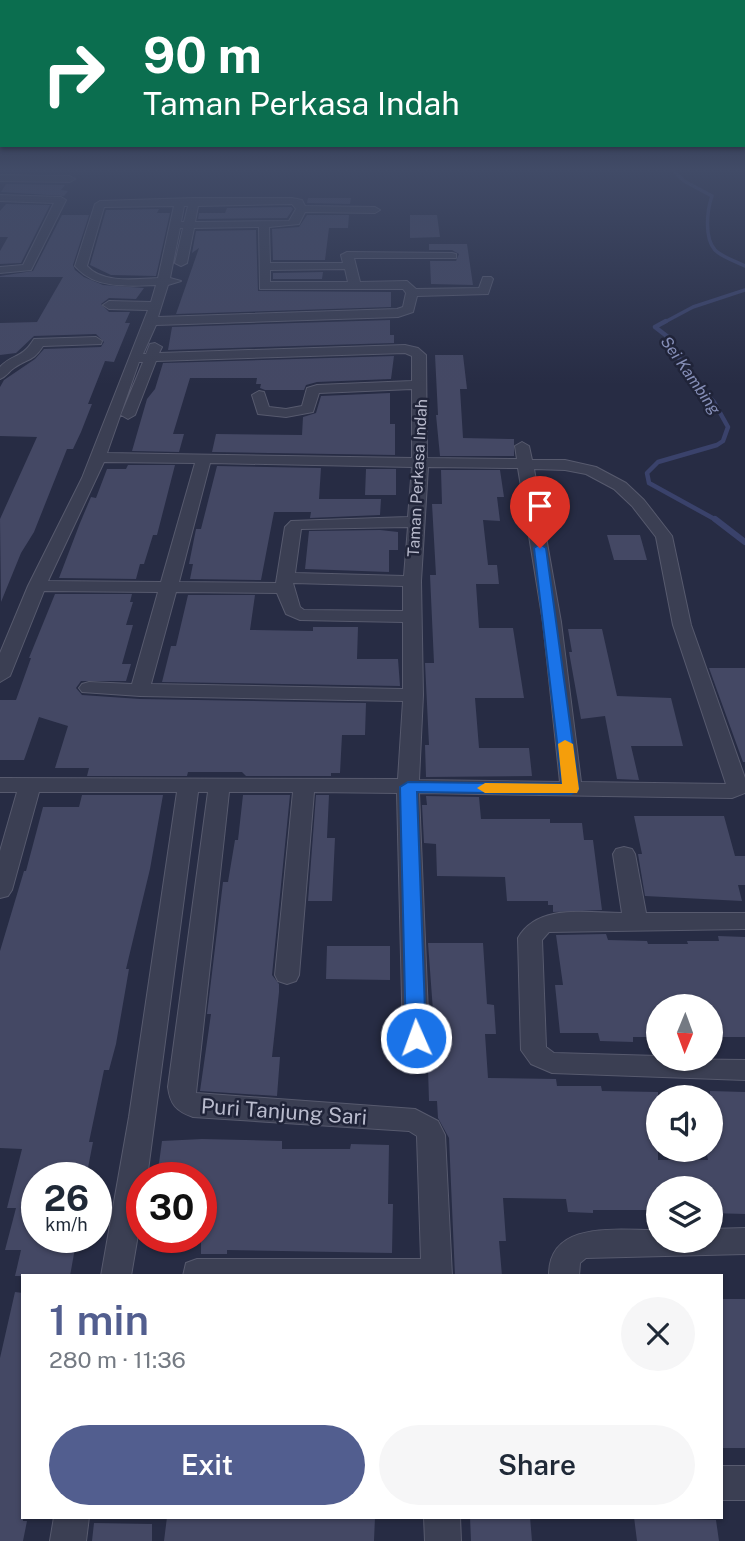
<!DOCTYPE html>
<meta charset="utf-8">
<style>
body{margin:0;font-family:"Public Sans",sans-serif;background:#f6f6f7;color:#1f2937;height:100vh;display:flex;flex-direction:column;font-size:26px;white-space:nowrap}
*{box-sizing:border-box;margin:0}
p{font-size:23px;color:#747a83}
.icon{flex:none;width:38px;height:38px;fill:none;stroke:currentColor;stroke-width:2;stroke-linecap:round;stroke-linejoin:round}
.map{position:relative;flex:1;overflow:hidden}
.drawer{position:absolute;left:21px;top:1274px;width:702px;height:245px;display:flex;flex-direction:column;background:#fff;border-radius:0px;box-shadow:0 2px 5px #0004}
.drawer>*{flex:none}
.top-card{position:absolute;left:0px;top:0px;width:746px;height:147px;box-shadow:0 2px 5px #0004;background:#0b6e4f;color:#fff;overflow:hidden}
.needle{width:46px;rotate:181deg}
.fabs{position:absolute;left:646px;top:994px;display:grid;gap:14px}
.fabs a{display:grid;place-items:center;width:77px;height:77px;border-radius:50%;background:#fff;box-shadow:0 2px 5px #0004;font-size:35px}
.speed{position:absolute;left:21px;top:1162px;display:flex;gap:14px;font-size:35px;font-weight:700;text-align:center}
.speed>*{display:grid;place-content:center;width:91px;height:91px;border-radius:50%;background:#fff;box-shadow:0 2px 5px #0004;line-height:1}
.speed small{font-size:18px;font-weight:400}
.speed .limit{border:10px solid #d22;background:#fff;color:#111}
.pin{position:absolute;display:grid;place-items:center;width:60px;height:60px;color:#fff;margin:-72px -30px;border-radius:50% 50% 50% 0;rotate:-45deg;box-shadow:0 0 7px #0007}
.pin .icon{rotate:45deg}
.me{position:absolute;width:77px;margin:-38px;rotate:358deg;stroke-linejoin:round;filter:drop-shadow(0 0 5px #0008)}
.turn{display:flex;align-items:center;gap:24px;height:147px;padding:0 28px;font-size:32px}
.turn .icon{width:91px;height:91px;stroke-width:2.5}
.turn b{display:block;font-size:49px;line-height:60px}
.round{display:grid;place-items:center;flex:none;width:74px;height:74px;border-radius:37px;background:#f6f6f7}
.overview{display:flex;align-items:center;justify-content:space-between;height:119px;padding:0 28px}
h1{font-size:42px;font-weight:600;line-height:52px;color:#525e8f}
.action{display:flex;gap:14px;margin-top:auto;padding:14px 28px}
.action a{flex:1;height:80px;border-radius:42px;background:#525e8f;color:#fff;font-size:28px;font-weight:600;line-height:80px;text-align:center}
.action a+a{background:#f6f6f7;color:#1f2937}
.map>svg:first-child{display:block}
</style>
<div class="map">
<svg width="745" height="1541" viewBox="0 0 745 1541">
<rect width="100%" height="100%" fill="#272c44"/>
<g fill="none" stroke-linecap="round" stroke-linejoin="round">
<path stroke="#3a426b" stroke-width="3.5" d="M672,170l12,11 28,15c-5,14 -8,42 3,54 8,8 21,11 30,16
M663,323l30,-16 52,-17"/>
<path stroke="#3a426b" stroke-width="4.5" d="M666,321l-11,6 13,10 7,15 20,30 19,20 14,25 -5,14 -6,4 -59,17 -11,11 2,10 69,38"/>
<path stroke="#3a426b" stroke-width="6" d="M715,519l30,23"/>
</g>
<path fill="#444864" d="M6,184l59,1 -4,5 7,1 -4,5 -63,-4z
M308,198h43l-1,6 -43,-1z
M6,204l44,1 -29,58 -21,1v-13l8,-14h-8v-26z
M291,207l2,2 -6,9 -89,1 1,-6h26l2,-5z
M159,209l-2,4h13l-14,63 -45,-1 -21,-10 16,-55z
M62,215h27l-16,50 2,5 9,7 19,8 41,3 -8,11 -27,-1 -8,6 8,8h21l-5,11h5l-16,39 -9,-1 -17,43h4l-11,28 -8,17h-6l-33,83 -13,21 -20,49 -1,-83 37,-82 -37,-1v-49l4,-7 31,-21 9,-10 57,-2 3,-5 -8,-8 -62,2 -18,17 -16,2v-32l37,-1 26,-45h-63v-1l33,-5z
M307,215h42l-1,13h-19l-4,32h-52l-1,-31 27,-2z
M410,215h27l3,22 -30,1z
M256,230l2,61 133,1v15l-215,7 23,-66 -7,5 4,-22z
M429,244h38l6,41 -42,-1 -1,-23h26l3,-7 -7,-4h-23z
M323,272l-1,7h-49v-6z
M390,320v15h4v8l-226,7 4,-23z
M435,355h28l4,34h-7l3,49 51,1v17h-74l-4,-41h2z
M394,356l-3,23 -74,3 -11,3 -2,5h-39l-5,-2 1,-4h-5l1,-6h-67l-17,56h11l-5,18 -47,-1 15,-52 8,-10 8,-26z
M390,393v31h5v31l-183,-3 4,-18 86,1 1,-18 13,-4 5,-17z
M128,465h47l-18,70h-4l-9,29h-4l-4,15 -77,-1 21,-55 11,-26 5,1 11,-29h19z
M217,466l104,2 -2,31h62l-1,16 -70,3 1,-6h-37l-13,68 -71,-1 3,-15h-4l7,-35h5z
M366,469h30v26h-31z
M441,470h59l4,27h-7l3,24 -17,-1 5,45h9l2,19h-23l3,44h34l11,70h-49l4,50h50l3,28 -106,1 -1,-32h4l-4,-82h9l-4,-88h6l-4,-71h10z
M380,530l18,2v18h-9v22l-84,-3 4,-38z
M607,535h33l7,25h-33z
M55,594h77l-2,8h3l-7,23h7l-11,39h9l-5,17h-45l-5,7 6,7 58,4 226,4 -1,32h-23l-2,38h-9v3h-85l-4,-4h-54l-1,4h-100l2,-8h-34l13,-42 -29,-9 -15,43h-24v-60h16l15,-42h-2z
M188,595h67l-5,35 63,1v-4h45l-1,32h41l2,27 -238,-4 9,-36h5z
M568,629h34l15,67 54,2 12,48h-52l8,34 -22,-1 -12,-63 -24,3 -12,-67h3z
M709,668h36v94h-2z
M82,795h81l-13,74 -24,100h3l-13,75 -7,26h-5l-15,72h4l-7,36h-49v59h40l-7,39h-55l6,-26h-16l11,-42h-9l15,-59 -22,-1v-197l24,-80h2l17,-64h36z
M243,795h47l-18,180 7,9v8l-7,65h8l-3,39 -77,-5 11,-77h-4l16,-132h5l7,-42h3z
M316,795h13l-2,43h8l-3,63h-24z
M426,796l53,1 2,22h69v4h32l2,17h9l9,70 -49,2v-7h-5v-4h-41l-2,-24 -68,-1 -1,-32 -12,-1 -2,-38h5z
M634,816h90l11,40h10v29h-7l4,16 -97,-5 -7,-42h4z
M606,934l2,6 39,1 1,3h40l-1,-3h32l-1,-5 27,1v100h-27l-8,-31h-52v31h-25v5l-33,-1 -2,-8h-38l-5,-48h8l-7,-50z
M428,943h55l4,61 7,1 2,29h-11l3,44 68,1 1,7h44l1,5 56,1v68h50l-2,-10h4v-59l35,1v122l-35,-1v-25h-52v22h-65v3l-25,-1 -2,-13 -63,-1 3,43h-7l3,35h-47l-6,-138 -11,-20 -1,-17h-8l-1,-32h-7v-19l6,-3 5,-9h3z
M327,946h63v34l-64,-1z
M202,1139l80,2v8h68l1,-5 38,1 -1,59h5l-1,49 -165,-3v4h-26v-76h-44l5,-37z
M15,1292l8,1v228h4l-4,20h-23v-183z
M721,1299h24v149h-24z
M167,1517h208l-1,24h-210z
M470,1517h60l2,24h-61z
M634,1517l82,3 3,21h-82z
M94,1523l58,1v17h-60z"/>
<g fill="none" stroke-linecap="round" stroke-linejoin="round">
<defs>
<path id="minor" d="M0,175l70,1 5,3 -5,3 -70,-1z
M0,195l61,2 5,3 -35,70 -31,3v-6l23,-2 31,-62 -54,-2z
M194,198h98l10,2 3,6 70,1 5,3 -5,3 -70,-1 -6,12 -30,3 1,36h73l-2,-8 6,-3 105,1 4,1v4h-102l6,24 47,-1 9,8 63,-1 4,-11h8l2,2 -5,15 -71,2 -4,16 -15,5 -242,8 -13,29h3l4,-10 5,-1 7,4 -3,6 246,-8 13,3 8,7 1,103 90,1 -2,-13 7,-4 7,4 3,14h33l31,7 30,16 18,17 28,36 19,89 54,153v15l-13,5 -313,-5 10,246 -4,7 -9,3 -9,-3 -4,-7 -6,-246 -83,-1 -15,183 -3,6 -9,3 -9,-3 -3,-6 18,-183h-64l-33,301 219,16 23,12 7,14 7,141h-269l3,-13 11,-4h224l-4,-123 -8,-5 -216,-14c-17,-6 -23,-13 -25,-30l40,-295h-10l-51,386h-5v33l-11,65h-30l28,-159 48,-325h-138l-27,98 -4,6 -8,2v-47l17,-59h-17v-14l398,1 5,-78 -263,-5 -58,-4 -3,-4 3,-4 7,-2 43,2 26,-92 -114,-1 -34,85 -10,6v-29l28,-67 54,-108 66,-168 -39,-1 -6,-4 6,-4 42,1 5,-17c-26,1 -60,4 -79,-17l-2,-2 20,-62 5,-3zM292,204l4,5 -7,12 -94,1 3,-16zM174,206l-16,72c-22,1 -55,6 -71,-12l17,-59zM184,206h4l-4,16h-3zM259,227l1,62h143l3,4 -3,14 -6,2 -239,8 10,-32 13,-4 -11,-3 10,-50h3l-8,35 6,3 6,-3 7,-35zM345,269l3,13h-78v-12zM405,353l7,3v25l-95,4 -10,3 -5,18 -16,3 -17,-2 -5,-15 -5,-1 -7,4 6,19 28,3 27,-5 6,-19 93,-4v69l-305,-5 32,-91h4l-22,53 7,4 7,-4 21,-54zM104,462l91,1 -34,119 -113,-1zM210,463l202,4 -4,50 -117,4 -6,6 -9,56 -97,-1zM428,467l90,1 25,154 17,160 -141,-2 4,-85 -2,-114zM534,469l31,1 21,4 28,15 18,17 24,31 17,88 53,159 -145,-2 -20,-160zM408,527l-4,49 -109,-3 6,-44zM293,583l110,3v25l-99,-1 -4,-3zM176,592l101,1 9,21 14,6 103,2v67l-252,-5z
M96,337l6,4 -1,3 -58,2c-10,16 -15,12 -29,22 -6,4 -7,8 -14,11v-12c13,-14 21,-7 34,-28z
M624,847l8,2 3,5 11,59h99v16l-196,3 -7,8 4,107 8,6 104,3v3l87,1v20l-193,-7 -21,-9 -10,-14 -3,-112c20,-35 69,-25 104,-25l-9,-59 3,-5z
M745,1228v26l-159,4 -6,5 -1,13h-30c-1,-57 70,-45 109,-46v11h52v-12z
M721,1466h24v34h-24z
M54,1517h35l-3,24h-36z
M424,1517h36l1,24h-36z"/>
</defs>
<use href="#minor" stroke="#575a6e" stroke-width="2"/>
<use href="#minor" fill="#3b3f53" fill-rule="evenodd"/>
</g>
<linearGradient id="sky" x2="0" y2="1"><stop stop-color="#151825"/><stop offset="0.44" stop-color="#414b67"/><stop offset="1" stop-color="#414b67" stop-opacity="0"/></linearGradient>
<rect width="745" height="385" fill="url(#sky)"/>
<path fill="#1a73e8" stroke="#114b97" stroke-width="2" d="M540,544l6,4 33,241 -8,5 -154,-2 9,246 -3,6 -7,2 -7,-2 -3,-6 -6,-251 8,-5 154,2 -28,-236z"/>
<path fill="#f59e0b" d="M565,740l8,4 6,45 -2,4h-92l-8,-5 8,-5 77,1 -4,-40z"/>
<g text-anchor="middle" stroke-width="5" stroke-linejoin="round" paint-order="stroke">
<g font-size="16" font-style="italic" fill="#868fb8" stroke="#202439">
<text transform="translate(691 375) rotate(55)" y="6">Sei Kambing</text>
</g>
<g font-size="16" fill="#b9bbcd" stroke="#202439">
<text transform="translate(417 478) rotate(-87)" y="6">Taman Perkasa Indah</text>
</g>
<g font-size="21" fill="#b9bbcd" stroke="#202439">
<text transform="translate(284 1112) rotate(4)" y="7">Puri Tanjung Sari</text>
</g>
</g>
</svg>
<div class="fabs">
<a><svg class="needle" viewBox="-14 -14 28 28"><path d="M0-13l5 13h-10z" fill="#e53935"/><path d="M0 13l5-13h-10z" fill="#747a83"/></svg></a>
<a><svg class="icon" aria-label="sound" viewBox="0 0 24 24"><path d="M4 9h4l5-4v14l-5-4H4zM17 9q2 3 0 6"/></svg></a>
<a><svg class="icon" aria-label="layers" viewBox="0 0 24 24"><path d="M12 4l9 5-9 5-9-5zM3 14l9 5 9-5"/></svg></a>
</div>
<div class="speed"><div>26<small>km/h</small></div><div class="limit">30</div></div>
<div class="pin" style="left:540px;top:548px;background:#d93025"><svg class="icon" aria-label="arrive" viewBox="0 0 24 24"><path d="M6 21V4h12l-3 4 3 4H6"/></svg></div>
<svg class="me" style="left:416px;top:1038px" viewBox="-20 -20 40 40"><circle r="17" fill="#1a73e8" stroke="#fff" stroke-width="3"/><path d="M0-11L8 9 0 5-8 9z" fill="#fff"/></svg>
<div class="top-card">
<div class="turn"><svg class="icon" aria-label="right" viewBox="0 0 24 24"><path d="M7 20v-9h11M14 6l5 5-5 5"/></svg><div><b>90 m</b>Taman Perkasa Indah</div></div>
</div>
<section class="drawer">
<div class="overview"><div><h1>1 min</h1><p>280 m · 11:36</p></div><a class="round"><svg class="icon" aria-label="close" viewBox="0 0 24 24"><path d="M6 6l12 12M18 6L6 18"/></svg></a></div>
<div class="action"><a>Exit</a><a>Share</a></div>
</section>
</div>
